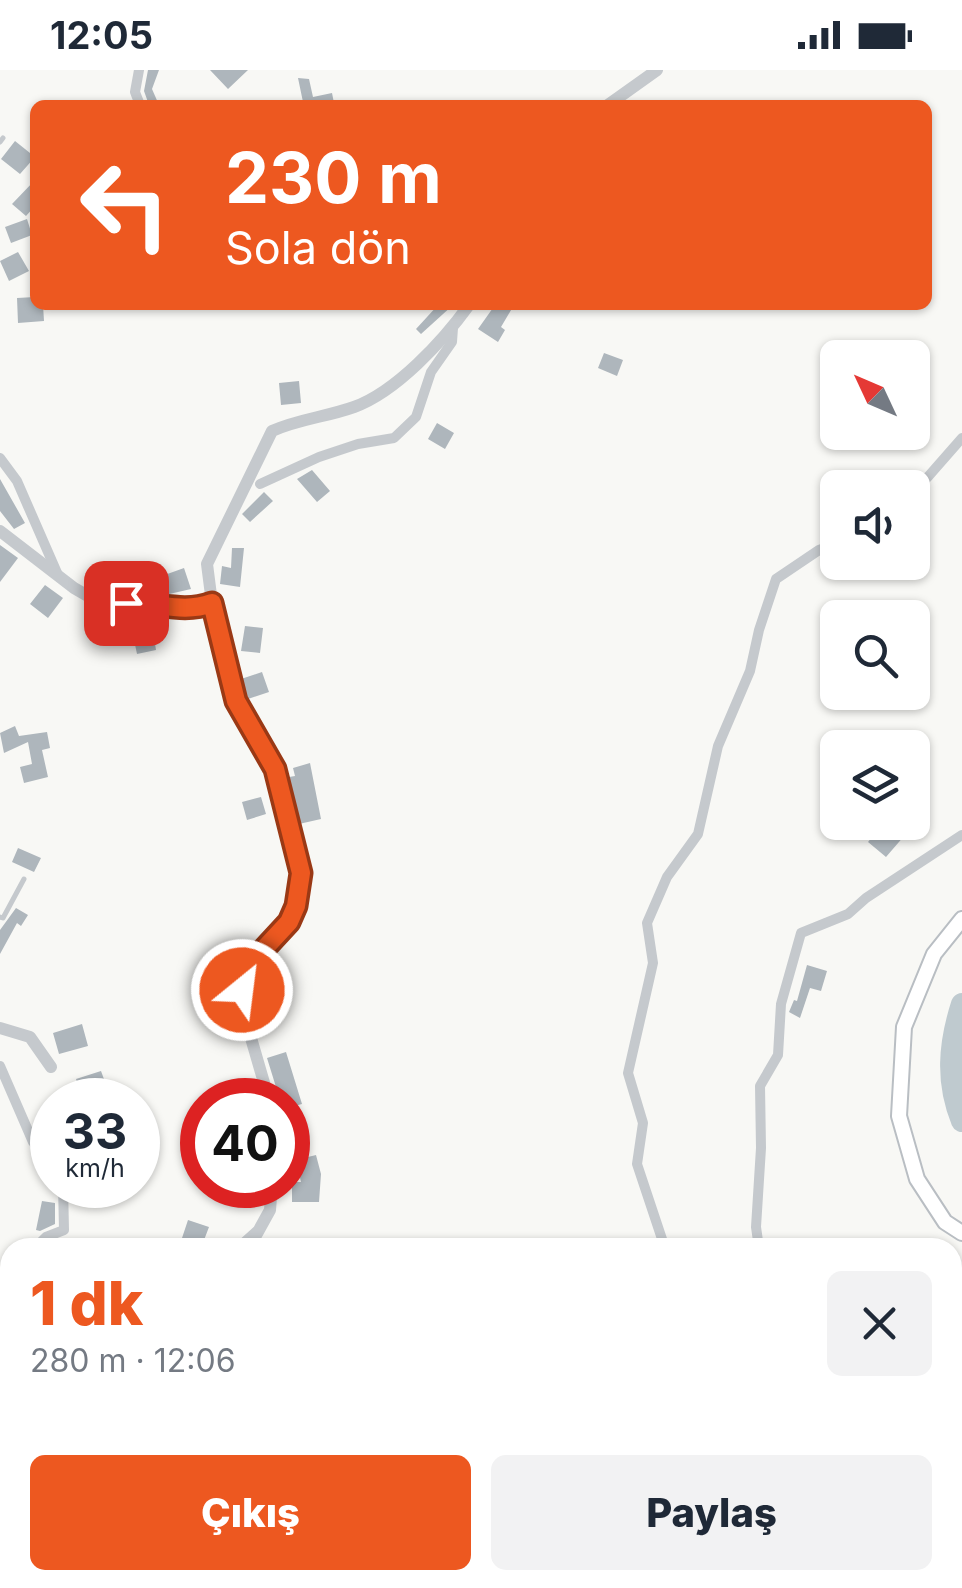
<!DOCTYPE html>
<html lang="tr">
<meta charset="utf-8">
<style>
body{margin:0;font-family:Inter,sans-serif;background:#f2f2f3;color:#1f2937;height:100vh;display:flex;flex-direction:column;font-size:38px;white-space:nowrap}
*{box-sizing:border-box;margin:0}
p{font-size:32px;color:#747a83}
.icon{flex:none;width:55px;height:55px;fill:none;stroke:currentColor;stroke-width:2;stroke-linecap:round;stroke-linejoin:round}
.map{position:relative;flex:1;overflow:hidden}
.details{position:absolute;left:0px;top:1168px;width:962px;height:352px;display:flex;flex-direction:column;background:#fff;border-radius:30px 30px 0 0;box-shadow:0 2px 8px #0004}
.details>*{flex:none}
.guide{position:absolute;left:30px;top:30px;width:902px;height:210px;border-radius:15px;box-shadow:0 2px 8px #0004;background:#ed5820;color:#fff;overflow:hidden}
.needle{width:65px;rotate:314deg}
.buttons{position:absolute;left:820px;top:270px;display:grid;gap:20px}
.buttons a{display:grid;place-items:center;width:110px;height:110px;border-radius:15px;background:#fff;box-shadow:0 2px 8px #0004;font-size:50px}
.speed{position:absolute;left:30px;top:1008px;display:flex;gap:20px;font-size:50px;font-weight:700;text-align:center}
.speed>*{display:grid;place-content:center;width:130px;height:130px;border-radius:50%;background:#fff;box-shadow:0 2px 8px #0004;line-height:1}
.speed small{font-size:25px;font-weight:400}
.speed .limit{border:15px solid #d22;background:#fff;color:#111}
.pin{position:absolute;display:grid;place-items:center;width:85px;height:85px;color:#fff;margin:-42px;border-radius:20px;box-shadow:0 5px 15px #0006}
.me{position:absolute;width:110px;margin:-55px;rotate:29deg;stroke-linejoin:round;filter:drop-shadow(0 0 8px #0008)}
.turn{display:flex;align-items:center;gap:35px;height:210px;padding:0 30px;font-size:45px}
.turn .icon{width:130px;height:130px;stroke-width:2.5}
.turn b{display:block;font-size:70px;line-height:85px}
.round{display:grid;place-items:center;flex:none;width:105px;height:105px;border-radius:15px;background:#f2f2f3}
.overview{display:flex;align-items:center;justify-content:space-between;height:170px;padding:0 30px}
h1{font-size:60px;font-weight:800;line-height:75px;color:#ed5820}
.primary-button{display:flex;gap:20px;margin-top:auto;padding:20px 30px}
.primary-button a{flex:1;height:115px;border-radius:15px;background:#ed5820;color:#fff;font-size:40px;font-weight:800;line-height:115px;text-align:center}
.primary-button a+a{background:#f2f2f3;color:#1f2937}
.status{display:flex;justify-content:space-between;align-items:center;height:70px;padding:0 50px;background:#fff;direction:ltr}
.status svg{height:28px;fill:currentColor}
.map>svg:first-child{display:block}
</style>
<div class="status"><b>12:05</b><svg viewBox="0 0 49 12"><path d="M0 12V9h3v3zM5 12V6h3v6zM10 12V3h3v9zM15 12V0h3v12zM26 1h20v11H26zM47 4h2v5h-2z"/></svg></div>
<div class="map">
<svg width="962" height="1518" viewBox="0 0 962 1518">
<rect width="100%" height="100%" fill="#f8f8f5"/>
<g fill="none" stroke-linecap="round" stroke-linejoin="round">
<path stroke="#bfcacf" stroke-width="22" d="M962,934c-13,40 -16,78 0,117"/>
</g>
<path fill="#aeb6bc" d="M148,0h11l-7,19 7,16h-10l-5,-14z
M210,0h38l-20,19z
M298,8l11,1 4,18 19,-4 2,10 -31,-1z
M15,71l20,16 -15,17 -19,-15z
M35,110v26l-9,10 -14,-12z
M27,149l5,16 -21,8 -6,-16z
M18,182l11,19 -20,10 -9,-20z
M35,227v8h8l1,16 -26,2 -1,-25z
M438,235h15l-32,29 -5,-5z
M495,235h19l-13,22 4,3 -7,12 -20,-13z
M604,283l19,7 -6,16 -19,-8z
M299,311l2,22 -20,2 -2,-22z
M437,353l17,10 -9,16 -17,-10z
M312,400l18,21 -13,11 -20,-23z
M0,409l25,44 -11,6 -14,-18z
M264,422l9,9 -23,21 -8,-8z
M0,475l18,13 -18,24z
M232,478h12l-4,39 -20,-3 2,-18 9,2z
M184,498l7,21 -26,6 -6,-18z
M118,500l17,5 -5,17h-18z
M45,515l18,13 -15,20 -18,-14z
M245,556l18,2 -3,25 -19,-2z
M153,561l3,19 -19,4 -4,-19z
M262,602l7,20 -21,7 -7,-20z
M15,656l4,10 28,-4 3,16 -8,2 6,27 -24,6 -4,-16 12,-3 -4,-22 -24,11 -4,-20z
M310,693l11,56 -22,5 -10,-47 6,-1 -2,-8z
M261,727l5,17 -19,6 -5,-18z
M884,752h7l14,13 -19,22 -18,-15z
M18,778l23,10 -7,14 -22,-10z
M16,838l12,7 -7,11 -4,-3 -17,31v-24z
M807,895l20,6 -6,20 -11,-3 -10,30 -11,-6 5,-12 3,1z
M82,954l6,22 -29,8 -6,-21z
M286,982l16,52 -11,3 12,25 -15,7v-39h-8l-13,-42z
M101,1001l7,19 -26,9 -6,-20z
M316,1085l5,19 -2,28h-27v-20h9l-5,-22z
M81,1115h44l-1,13 -42,-3z
M42,1131l13,2v21l-15,7 -4,-1z
M188,1150l21,7 -8,21 -20,-7z"/>
<g fill="none" stroke-linecap="round" stroke-linejoin="round">
<defs>
<path id="secondary" d="M962,849l-28,35 -30,73 -5,89 18,63 28,43 17,11"/>
</defs>
<use href="#secondary" stroke="#b9bec3" stroke-width="18"/>
<path stroke="#bec1c3" stroke-width="2.5" stroke-dasharray="5 5" stroke-linecap="butt" d="M463,1510l8,8"/>
<path stroke="#c5c9cd" stroke-width="5" d="M0,72l3,-4
M0,847l3,1 21,-39
M179,1177l2,1
M234,1178l20,-18"/>
<path stroke="#c5c9cd" stroke-width="10" d="M139,0l-4,22 5,13
M0,388l17,23 41,94
M260,414l59,-27 39,-13 36,-6 22,-21 15,-45 21,-30 1,-14
M912,425l50,-57
M0,996l33,76 19,21
M35,1178l11,-11 18,-7 -1,-45
M665,1178l-28,-84 6,-41 -15,-50 25,-110 -6,-40 20,-46 31,-43 20,-88 32,-75 9,-41 17,-51 43,-29 19,-7
M759,1178l-3,-21 5,-79 -1,-62 18,-31 3,-51 20,-71 47,-19 18,-16 96,-63
M0,1232l10,-3
M537,1510l1,8
M717,1510h50"/>
<path stroke="#c5c9cd" stroke-width="12" d="M608,35l49,-35
M0,461l74,57 26,15 52,-1 39,9 21,-8
M0,958l30,9 21,30
M269,1030l-27,-93v-17l10,-28 37,-40 7,-16 5,-33 -26,-104 -39,-68 -24,-98 -5,-39 65,-133c27,-12 54,-14 82,-24 42,-15 89,-66 115,-102
M249,1178l21,-38 2,-25
M57,1518l1,-8"/>
<use href="#secondary" stroke="#fff" stroke-width="14"/>
</g>
<g fill="none" stroke-linecap="round" stroke-linejoin="round">
<defs>
<path id="route" d="M126,533c32,-1 56,11 86,0l24,98 39,68 26,104 -5,33 -7,16 -37,40 -10,28"/>
</defs>
<use href="#route" stroke="#9a3915" stroke-width="25"/>
<use href="#route" stroke="#ed5820" stroke-width="18"/>
</g>
</svg>
<div class="buttons">
<a><svg class="needle" viewBox="-14 -14 28 28"><path d="M0-13l5 13h-10z" fill="#e53935"/><path d="M0 13l5-13h-10z" fill="#747a83"/></svg></a>
<a><svg class="icon" aria-label="sound" viewBox="0 0 24 24"><path d="M4 9h4l5-4v14l-5-4H4zM17 9q2 3 0 6"/></svg></a>
<a><svg class="icon" aria-label="search" viewBox="0 0 24 24"><circle cx="10" cy="10" r="6"/><path d="M15 15l6 6"/></svg></a>
<a><svg class="icon" aria-label="layers" viewBox="0 0 24 24"><path d="M12 4l9 5-9 5-9-5zM3 14l9 5 9-5"/></svg></a>
</div>
<div class="speed"><div>33<small>km/h</small></div><div class="limit">40</div></div>
<div class="pin" style="left:126px;top:533px;background:#d93025"><svg class="icon" aria-label="arrive" viewBox="0 0 24 24"><path d="M6 21V4h12l-3 4 3 4H6"/></svg></div>
<svg class="me" style="left:242px;top:920px" viewBox="-20 -20 40 40"><circle r="17" fill="#ed5820" stroke="#fff" stroke-width="3"/><path d="M0-11L8 9 0 5-8 9z" fill="#fff"/></svg>
<div class="guide">
<div class="turn"><svg class="icon" aria-label="left" viewBox="0 0 24 24"><path d="M17 20v-9H6M10 6l-5 5 5 5"/></svg><div><b>230 m</b>Sola dön</div></div>
</div>
<section class="details">
<div class="overview"><div><h1>1 dk</h1><p>280 m · 12:06</p></div><a class="round"><svg class="icon" aria-label="close" viewBox="0 0 24 24"><path d="M6 6l12 12M18 6L6 18"/></svg></a></div>
<div class="primary-button"><a>Çıkış</a><a>Paylaş</a></div>
</section>
</div>
